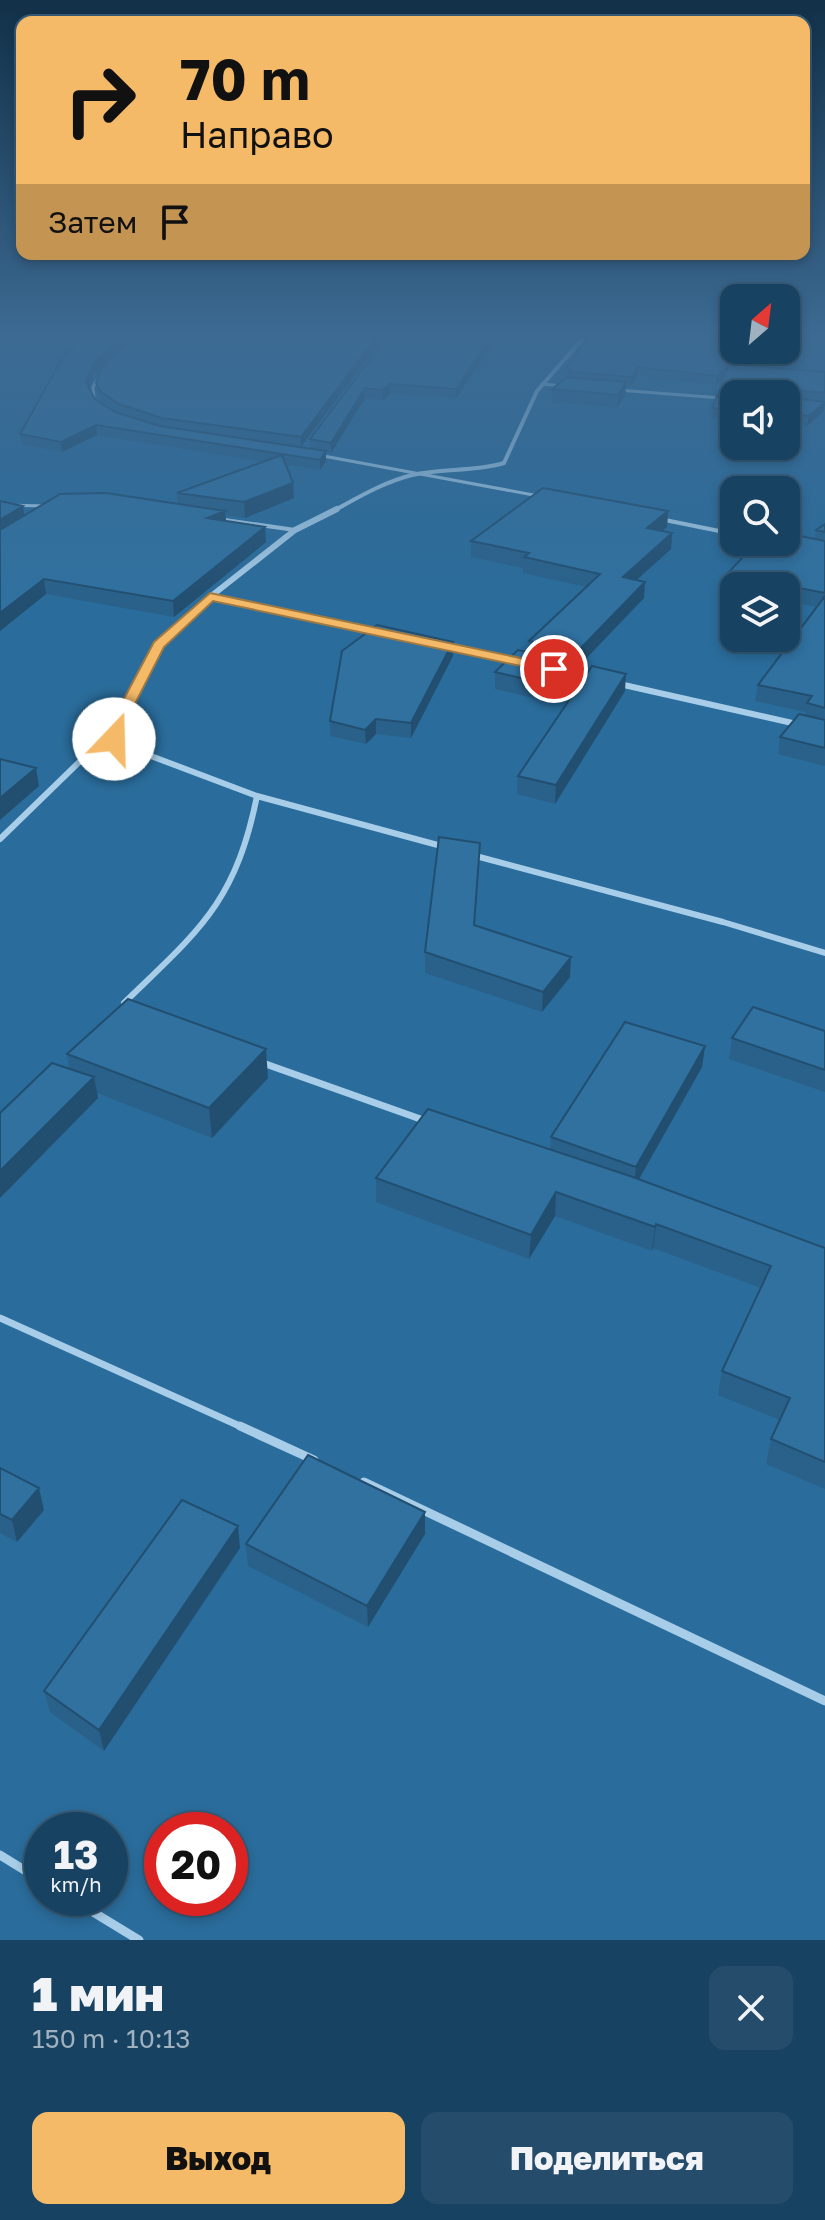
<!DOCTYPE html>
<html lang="ru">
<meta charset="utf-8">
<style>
body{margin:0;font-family:"Golos Text",sans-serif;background:#254d6b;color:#f1f3f6;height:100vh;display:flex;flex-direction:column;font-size:30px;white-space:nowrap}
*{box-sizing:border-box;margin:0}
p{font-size:26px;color:#9fb0be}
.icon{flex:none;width:44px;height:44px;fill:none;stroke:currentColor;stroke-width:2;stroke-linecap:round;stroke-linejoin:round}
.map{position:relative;height:1940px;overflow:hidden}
.side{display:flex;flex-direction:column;background:#184262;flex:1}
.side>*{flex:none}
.banner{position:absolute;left:16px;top:16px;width:794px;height:244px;border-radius:16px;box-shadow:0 4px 12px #0003,0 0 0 2px #365b77;background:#f5ba68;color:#111;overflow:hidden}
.needle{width:52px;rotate:28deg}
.buttons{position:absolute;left:720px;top:284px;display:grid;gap:16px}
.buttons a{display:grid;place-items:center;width:80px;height:80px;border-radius:16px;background:#184262;box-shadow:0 4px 12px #0003,0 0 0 2px #365b77;font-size:40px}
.speed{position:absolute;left:24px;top:1812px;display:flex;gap:16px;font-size:40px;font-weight:700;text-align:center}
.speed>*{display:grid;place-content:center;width:104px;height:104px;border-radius:50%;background:#184262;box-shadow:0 4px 12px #0003,0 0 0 2px #365b77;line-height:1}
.speed small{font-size:20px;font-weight:400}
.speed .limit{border:12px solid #d22;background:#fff;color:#111}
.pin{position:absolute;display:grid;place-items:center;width:68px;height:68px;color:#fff;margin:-34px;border:4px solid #fff;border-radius:50%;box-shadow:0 2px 8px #0007}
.me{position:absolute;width:88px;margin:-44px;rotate:21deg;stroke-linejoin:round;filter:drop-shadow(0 0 6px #0008)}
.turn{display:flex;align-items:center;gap:28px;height:168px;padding:0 32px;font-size:36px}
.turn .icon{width:104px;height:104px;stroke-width:2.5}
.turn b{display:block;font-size:56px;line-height:68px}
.then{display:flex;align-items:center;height:76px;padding:0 32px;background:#0003;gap:16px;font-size:30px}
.round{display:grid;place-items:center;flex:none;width:84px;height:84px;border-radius:16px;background:#254d6b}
.head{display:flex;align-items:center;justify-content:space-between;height:136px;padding:0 32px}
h1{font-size:48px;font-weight:800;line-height:60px}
.button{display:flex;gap:16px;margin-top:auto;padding:16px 32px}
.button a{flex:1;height:92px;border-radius:16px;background:#f5ba68;color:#111;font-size:32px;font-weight:800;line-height:92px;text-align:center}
.button a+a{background:#254d6b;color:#f1f3f6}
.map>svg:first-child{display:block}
</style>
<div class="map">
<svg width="825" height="1940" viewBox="0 0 825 1940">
<rect width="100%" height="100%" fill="#205882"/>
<path fill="#2a6c9b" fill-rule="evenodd" d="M0,336h734v14h52v-14h39v1604h-825zM734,394h52v52h-52zM734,490h52v52h-52zM734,586h52v52h-52zM42,1830h68v68h-68zM162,1830h68v68h-68z"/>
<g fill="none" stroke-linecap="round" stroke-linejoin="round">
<path stroke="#a7cde8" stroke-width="3" d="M542,384l21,2
M618,390l116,9
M94,399l-1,-12 10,-17
M318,455l221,41
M0,505l48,1"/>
<path stroke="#a7cde8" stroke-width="4" d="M218,519l77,11
M660,519l74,15
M104,738l11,-10
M114,738l2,-11 43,-82 51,-48"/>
<path stroke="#a7cde8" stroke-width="6" d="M114,736l13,11 130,49 188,51
M0,839l106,-103
M472,855l251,67 102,31
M124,1003c75,-73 111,-99 133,-207"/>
<path stroke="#a7cde8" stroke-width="7" d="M260,1062l166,59
M0,1318l244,110"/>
<path stroke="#a7cde8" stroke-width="9" d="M240,1426l74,34
M364,1482l461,219
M0,1855l42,26
M70,1898l69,42"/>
<path stroke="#a7cde8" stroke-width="4" d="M333,511c26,-14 51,-29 79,-36 30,-7 62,-3 92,-12l33,-72 48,-55"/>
<path stroke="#a7cde8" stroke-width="6" d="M337,509l-42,21 -85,67 169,35
M443,646l73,15
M561,671l33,7
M615,683l186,42"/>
</g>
<path fill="#29618a" d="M133,336h251l-83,111 10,2 -1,-10 78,-103h192l-10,9 -75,-5 -39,58 -66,-4 -7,6 -18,-2 -34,55 -5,-1v9l-6,9 -34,-5 7,18 1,15 -49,20 -19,-3v6l40,21 -92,75 -128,-23 -46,37v-130l24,15 154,-12 -1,-11 88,-31 -168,-27 -35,17 -40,-8 -2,-10 73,-59 -4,13 6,11 20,13 5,2 -18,-12 -5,-10 -1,-9z
M584,337l157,28 84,7v30l-1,9 -17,15 -21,-2v-30h-52v26l-23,-2 1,-10 8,-16 3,-13 -7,6 -79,-9 -6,10h-5l-1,9 -8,13 -66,-6 1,-13 15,-12v-10l16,-22z
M668,511l-1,16 -6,4 11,2 -1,16 -35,31 8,18 -67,70 -9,-2 -1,12 -21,23 -51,-12v-17l33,-19 1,-12 57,-54 -63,-14v-5l-52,-11v-16z
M825,524v242l-47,-12 2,-17 25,-22v-3l-50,-11 3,-16 58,-78 -30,-6v-15h-52v5l-9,-2 2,-15 88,-35 1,-9z
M453,642v14l-42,82 -35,-4 -10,10 -36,-8v-15z
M625,691l-70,113 -38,-10 1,-18z
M480,843l-5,82 95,52 -28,35 -117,-39v-21z
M825,1031v61l-96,-33 3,-21z
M705,1046l-3,21 -63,112 186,69v241l-59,-25 5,-25 9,-19 -62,-25 4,-24 39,-83 -108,-40 -1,3 -97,-35 -26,43 -153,-57v-24l174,-28 1,-13z
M67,1054l201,24 -56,60 -115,-45 1,5 -98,100v-85l69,-45z
M0,1468l44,42 -27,32 -17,-9z
M425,1512v22l-57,93 -120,-61 -2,-22z
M240,1548l-136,203 -54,-39 -6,-21z"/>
<path fill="#224f70" d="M122,336h10l-39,39 -5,18 -2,-10 6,-17z
M377,336h7l-83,111v-10z
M492,336h3v4l-39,58v-9z
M571,336h9l-10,9z
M749,350h11l-30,24 1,-10z
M638,367l-1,9 -6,10 1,-9z
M728,367l-1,9 -11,9 1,-9z
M626,382l-1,13 -8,13 1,-13z
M390,384v10l-7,6 -1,-10z
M365,388v10l-34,55v-10z
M825,402l-1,9 -17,15 2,-10z
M96,425l1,10 -35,17 -1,-10z
M326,451v10l-6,9v-10z
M293,483l1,15 -49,20 -1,-16z
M23,506l2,14 -25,16v-16z
M225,511l1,14 -19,-7z
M668,511l-1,16 -21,17 1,-16z
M265,527l1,15 -92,75 -1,-16z
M672,533l-1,16 -50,45 2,-17z
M44,579l2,15 -46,37v-18z
M645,582l-1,16 -67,70 1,-17z
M453,642v14l-42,82v-15z
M569,661l-2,17 -21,23 1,-17z
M626,674l-1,17 -70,113 1,-19z
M376,719v15l-10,10 -1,-14z
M36,768l3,18 -39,34v-22z
M571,957l-1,20 -28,35 1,-20z
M705,1046l-3,21 -68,121 2,-21z
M266,1049l2,29 -56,60 -3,-30z
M94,1077l4,21 -98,100v-27z
M556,1192l-1,24 -26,43 2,-24z
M656,1224l-3,24 -1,3 3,-24z
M39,1488l5,22 -27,32 -5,-22z
M425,1512v22l-57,93 -1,-21z
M238,1526l2,22 -136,203 -5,-21z"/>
<path fill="#3071a0" stroke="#224f70" stroke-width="2" d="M80,336h42l-30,30 -6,17 9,16 20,13 45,14 166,25 -6,9 -224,-35 -35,17 -41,-8 43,-77 14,-14z
M133,336h244l-76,101 -139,-19 -43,-14 -18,-12 -5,-9 4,-13z
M388,336h104l-36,53 -66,-5 -8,6 -17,-2 -34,55 -21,-4z
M585,336h149v14h15l-18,14 94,8v21l-41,-4 1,5h-51v16l-22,-2 6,-15 21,-2 -2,-6 -16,-1 7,-17 -11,9 -79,-9 -6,10 -62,-5 -3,-5 21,-30h-4z
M567,377l59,5 -8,13 -66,-6z
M786,397l39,5 -16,14 -23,-2z
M282,455l11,28 -49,19 -67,-9z
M543,488l125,23 -21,17 25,5 -49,44 22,5 -67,69 -49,-10 71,-67 -76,-17 5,-4 -58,-12z
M106,493l119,18 -18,7 58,9 -92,74 -129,-22 -44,34v-83l60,-36z
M0,501l23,5 -23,14z
M825,524v8l-9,-2z
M786,533l39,8v52l-98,-19 30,-32h29z
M825,596v112l-18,-5 5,-7 -54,-11z
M377,625l76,17 -42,81 -35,-4 -11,11 -35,-9 12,-70z
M518,650l51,11 -22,23 -52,-12z
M592,666l34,8 -70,111 -38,-9z
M799,714l26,6v28l-45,-11z
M0,759l36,9 -36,30z
M439,837l41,6 -6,82 97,32 -28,35 -118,-40z
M128,999l138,50 -57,59 -142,-54z
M753,1007l72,24v39l-93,-32z
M625,1022l80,24 -69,121 -85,-30z
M52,1063l42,14 -94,94v-58z
M428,1109l202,67 195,72v214l-54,-23 19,-41 -68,-27 49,-105 -115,-42 -1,3 -99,-35 -25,43 -155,-57z
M308,1455l117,57 -58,94 -121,-62z
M0,1468l39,20 -27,32 -12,-6z
M182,1500l56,26 -139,204 -55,-39z"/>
<linearGradient id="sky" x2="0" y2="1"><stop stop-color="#123048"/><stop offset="0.55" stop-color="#3c6a92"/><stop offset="1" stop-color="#3c6a92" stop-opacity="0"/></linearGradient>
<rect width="825" height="607" fill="url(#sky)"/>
<path fill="#f5ba68" stroke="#9f7944" stroke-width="2" d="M210,593l344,72 7,4 -7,4 -341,-72 -49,46 -41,80 -3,15h-11v-15l45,-85z"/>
</svg>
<div class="buttons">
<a><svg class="needle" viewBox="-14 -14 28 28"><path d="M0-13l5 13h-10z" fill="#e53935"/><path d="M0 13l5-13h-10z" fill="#9fb0be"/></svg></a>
<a><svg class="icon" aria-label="sound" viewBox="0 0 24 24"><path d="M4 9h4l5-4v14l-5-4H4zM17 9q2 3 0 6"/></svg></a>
<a><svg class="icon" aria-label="search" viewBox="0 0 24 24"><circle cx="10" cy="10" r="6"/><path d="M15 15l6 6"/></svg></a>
<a><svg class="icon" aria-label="layers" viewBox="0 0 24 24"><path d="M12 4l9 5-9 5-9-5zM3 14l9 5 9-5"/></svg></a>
</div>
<div class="speed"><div>13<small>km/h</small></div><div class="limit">20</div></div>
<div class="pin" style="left:554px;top:669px;background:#d93025"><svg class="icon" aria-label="arrive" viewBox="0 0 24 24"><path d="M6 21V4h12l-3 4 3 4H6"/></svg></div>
<svg class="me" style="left:114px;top:739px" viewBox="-20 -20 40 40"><circle r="19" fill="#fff"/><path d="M0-13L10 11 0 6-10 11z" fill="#f5ba68"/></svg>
<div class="banner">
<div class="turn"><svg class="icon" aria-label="right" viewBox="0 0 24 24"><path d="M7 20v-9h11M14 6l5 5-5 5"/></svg><div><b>70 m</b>Направо</div></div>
<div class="then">Затем<svg class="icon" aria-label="arrive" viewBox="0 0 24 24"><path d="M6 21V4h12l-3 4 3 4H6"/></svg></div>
</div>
</div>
<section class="side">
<div class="head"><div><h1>1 мин</h1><p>150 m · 10:13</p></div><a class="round"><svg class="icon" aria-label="close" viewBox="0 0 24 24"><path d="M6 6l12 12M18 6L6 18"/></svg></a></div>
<div class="button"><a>Выход</a><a>Поделиться</a></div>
</section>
